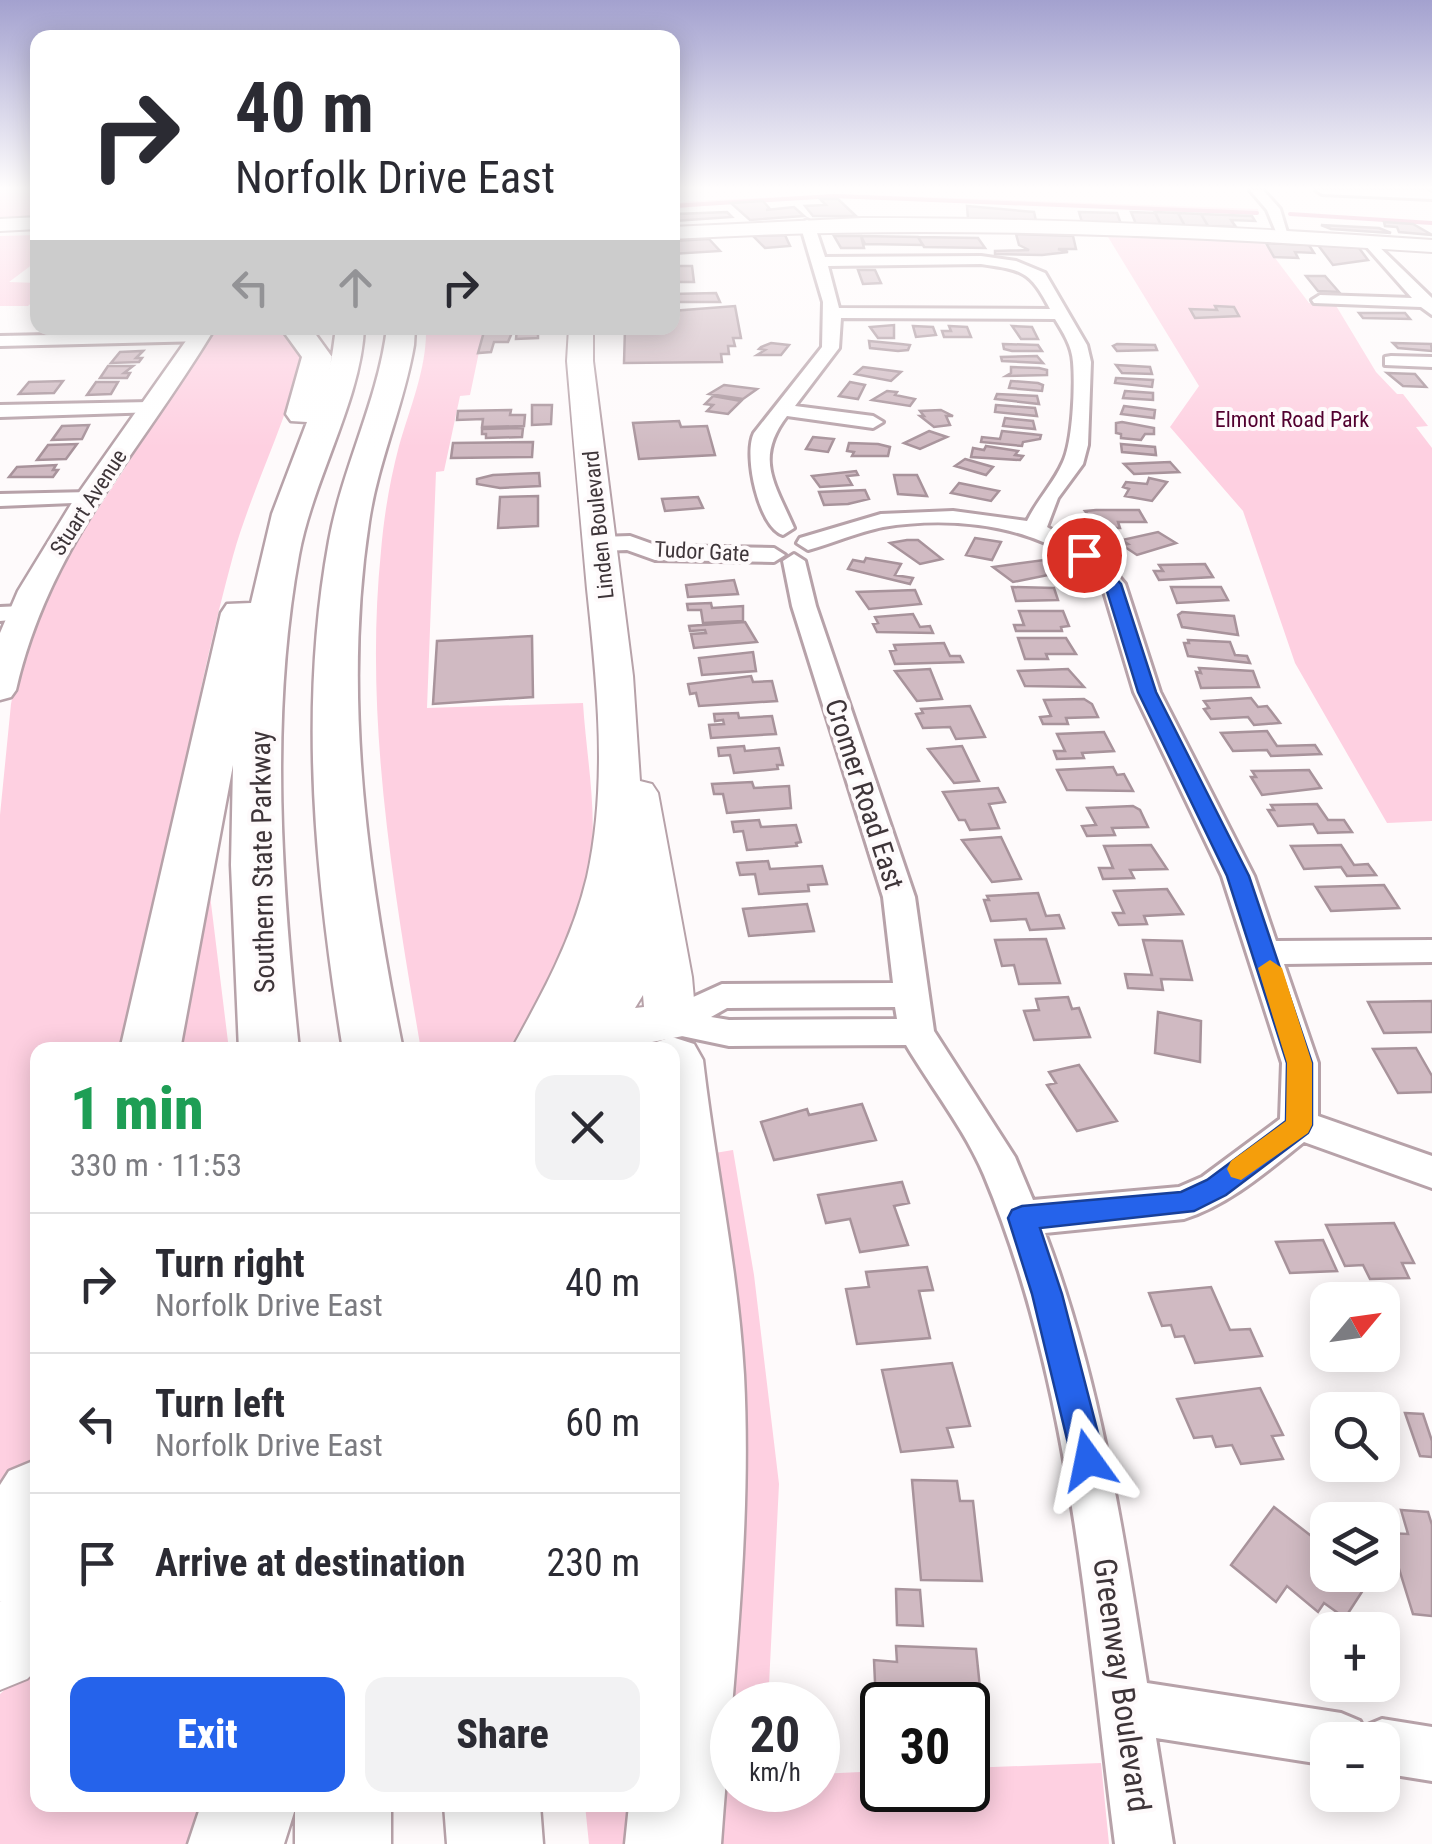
<!DOCTYPE html>
<meta charset="utf-8">
<style>
body{margin:0;font-family:"Roboto Condensed",sans-serif;background:#f2f2f3;color:#2b2b33;height:100vh;display:flex;flex-direction:column;font-size:38px;white-space:nowrap}
*{box-sizing:border-box;margin:0}
p{font-size:32px;color:#7c7c81}
.icon{flex:none;width:55px;height:55px;fill:none;stroke:currentColor;stroke-width:2;stroke-linecap:round;stroke-linejoin:round}
.map{position:relative;flex:1;overflow:hidden}
.sheet{position:absolute;left:30px;top:1042px;width:650px;height:770px;display:flex;flex-direction:column;background:#fff;border-radius:20px;box-shadow:0 5px 25px #0003}
.sheet>*{flex:none}
.banner{position:absolute;left:30px;top:30px;width:650px;height:305px;border-radius:20px;box-shadow:0 5px 25px #0003;background:#fff;color:#2b2b33;overflow:hidden}
.needle{width:65px;rotate:61deg}
.buttons{position:absolute;left:1310px;top:1282px;display:grid;gap:20px}
.buttons a{display:grid;place-items:center;width:90px;height:90px;border-radius:20px;background:#fff;box-shadow:0 5px 25px #0003;font-size:50px}
.speed{position:absolute;left:710px;top:1682px;display:flex;gap:20px;font-size:50px;font-weight:700;text-align:center}
.speed>*{display:grid;place-content:center;width:130px;height:130px;border-radius:50%;background:#fff;box-shadow:0 5px 25px #0003;line-height:1}
.speed small{font-size:25px;font-weight:400}
.speed .limit{border:5px solid #111;border-radius:15px;background:#fff;color:#111}
.pin{position:absolute;display:grid;place-items:center;width:85px;height:85px;color:#fff;margin:-42px;border:5px solid #fff;border-radius:50%;box-shadow:0 2px 10px #0007}
.me{position:absolute;width:110px;margin:-55px;rotate:348deg;stroke-linejoin:round;filter:drop-shadow(0 0 8px #0008)}
.turn{display:flex;align-items:center;gap:35px;height:210px;padding:0 40px;font-size:45px}
.turn .icon{width:130px;height:130px;stroke-width:2.5}
.turn b{display:block;font-size:70px;line-height:85px}
.lanes{display:flex;align-items:center;height:95px;padding:0 40px;background:#0003;justify-content:center;gap:50px;direction:ltr}
.lanes .off{opacity:.35}
.round{display:grid;place-items:center;flex:none;width:105px;height:105px;border-radius:20px;background:#f2f2f3}
.headline{display:flex;align-items:center;justify-content:space-between;height:170px;padding:0 40px}
h1{font-size:60px;font-weight:800;line-height:75px;color:#1e9e55}
.cta{display:flex;gap:20px;margin-top:auto;padding:20px 40px}
.cta a{flex:1;height:115px;border-radius:20px;background:#2563eb;color:#fff;font-size:40px;font-weight:800;line-height:115px;text-align:center}
.cta a+a{background:#f2f2f3;color:#2b2b33}
ul{padding:0;list-style:none}
li{display:flex;align-items:center;gap:30px;height:140px;padding:0 40px;border-top:2px solid #e1e1e2}
li div{flex:1}
li b{display:block;font-size:38px}
li em{font-style:normal}
.map>svg:first-child{display:block}
</style>
<div class="map">
<svg width="1432" height="1844" viewBox="0 0 1432 1844">
<rect width="100%" height="100%" fill="#fefafb"/>
<path fill="#fed0e1" d="M0,190h37v30l-37,2z
M844,194l414,15v5l-413,-16h-64l-108,11v-5l18,-3z
M37,235v26l-28,21 28,1v15l-9,8h-28v-70z
M1108,237l155,5 46,61 26,1 41,68 21,22h6l25,32 -12,1 16,21v373l-45,2 -92,-160 -52,-152 -73,-84 29,-41z
M217,328h68l20,19c-17,73 -52,138 -72,209 -44,162 -69,330 -100,494h-95l-1,408 -37,70v-713l11,-111 12,-59 31,-69z
M426,328h58l-14,67 -10,1 -16,75 -8,1 -9,236 156,-5c3,50 14,105 8,154 -8,70 -46,132 -78,193h-92c-28,-164 -57,-333 -40,-499 3,-36 9,-71 18,-105 11,-39 28,-78 27,-118z
M209,887l20,163h-62z
M733,1150l21,125 25,209 -11,221h-36v85h86v-16l64,-3v19h86v-22l133,-5 8,81h-407l13,-691z
M37,1660l1,145h184l-15,39h-207v-150z
M585,1805h67l-3,39h-60z"/>
<g fill="none" stroke-linecap="round" stroke-linejoin="round">
<path stroke="#dd84a9" stroke-width="4" d="M672,206l162,-10 423,17
M1290,214l142,9"/>
</g>
<path fill="#d0bac2" stroke="#a8939b" stroke-width="2.5" d="M820,199h18l18,17h-43l-8,-10 21,-1z
M763,201l7,8 -4,1 28,-3 10,9 -54,4 -19,-17z
M967,206l67,6 2,9 -68,-2z
M727,212l5,5 -60,4 4,-7z
M1079,212l38,1 4,11 -39,-2z
M1131,212l24,1 6,12 -25,-1z
M1155,212l23,1 7,13 -24,-1z
M1178,213l23,1 7,12h-23z
M1201,214l51,2 3,5 -24,-1 5,7 -28,-1z
M1384,222l29,2 19,11 -33,-3 -2,-5 -12,-1z
M1321,225l58,3 12,5 -60,-4z
M1016,234l57,2 3,13h-18l10,3 -26,3 -47,-1v-3l34,-1 -10,-5z
M785,235l5,11 -25,2 -12,-12z
M834,236h27l3,12h-23z
M861,236l57,1 5,8 -58,-1z
M918,237l60,1 7,10 -61,-1z
M709,239l11,12 -48,3v-13z
M1266,243l43,2 5,8 -19,-1 3,6 -24,-1z
M1318,245l41,3 9,12 -35,5z
M672,266h20l2,16h-22z
M858,270h17l6,13 -18,1z
M1306,276h19l14,16 -21,-1z
M716,293l4,9h-48v-8z
M735,306l6,32h-8l2,8h-7l1,8h-8l1,8 -98,1 1,-35h47v-17z
M1215,306l19,1 5,9 -44,2 -5,-9 27,1z
M1359,313h46l5,6 -47,-1z
M894,325v13h-16l-8,-11z
M913,326l20,1 3,8 -20,2z
M949,326l18,1 4,10h-27l-2,-6h9z
M1012,326l20,1 6,12h-17z
M485,328h29l-6,14h-14l-3,10 -13,1z
M517,328h21v10l-22,1z
M869,341l32,3 9,1 -2,5 -10,1 -28,-3z
M771,343l18,2 -8,10h-24l8,-5 -6,-1 2,-2z
M1393,343l38,1 1,7 -34,-3z
M1003,344l35,1 4,6h-30l-8,-2z
M1117,344l38,1 2,5 -40,1 -4,-5z
M143,351l-7,7h6l-3,4 -28,1 9,-11z
M1037,356l6,7 -41,-2 -1,-4z
M1116,365l34,2 2,7 -30,-1z
M108,366h25l-9,7h6l-3,5h-27z
M863,367l38,5 -10,9 -36,-7z
M1011,367l28,1 8,2v5l-41,1 5,-3z
M1387,373l28,1 11,13 -23,-1z
M1116,378l37,2 -1,7 -37,-4z
M63,381l-9,12 -35,1 10,-12z
M1011,381l27,2 5,2 -1,6 -33,-3z
M96,382h22l-7,12 -24,1z
M850,382l15,3 -7,14 -19,-3z
M724,385l33,4 -14,10 -34,-5z
M887,391l10,1 -2,3 20,4 -5,7 -38,-6z
M1125,391l28,2v7l-30,-2z
M997,394l40,2 2,8 -44,-5z
M713,396l28,5 -13,13 -21,-3 6,-6 -8,-1z
M532,405h20l-1,19 -19,1z
M996,405l39,3 2,8 -42,-4z
M1124,406l31,4 -1,8 -33,-4z
M511,410l-1,5h15l-1,11 -42,1 1,-8 -26,1 1,-9z
M941,410l12,6h-7l4,9 -16,2 -14,-11h4l-4,-5z
M1005,418l28,3 2,8 -32,-3z
M679,421l2,6 26,-1 8,29 -76,4 -6,-36z
M1122,422l32,6v6h-9l-4,6 -20,-2v-4l-5,-1v-10z
M89,425l-7,14 -30,1 10,-14z
M523,428l-1,9 -36,1v-4h-4v-5z
M929,431l18,6 -27,12 -16,-6z
M1002,431l29,3 10,1 -1,4 -17,3 -1,4 -41,-4 1,-5 18,2z
M813,437l21,2 -6,13 -22,-3z
M533,442l-1,15 -81,1 2,-15z
M849,443l29,1 12,3 -2,9h-36l2,-4 -7,-1z
M77,444l-11,15 -29,1 11,-15z
M1121,444l34,3 1,8 -34,-3z
M986,446l32,5 -3,4 8,1 -3,4 -49,-3 2,-9 11,2z
M965,459l28,8 -7,8 -31,-9z
M1170,462l9,10 -45,2 -10,-10z
M56,465l-3,5h5l-5,7h-44l8,-10z
M856,471l2,4 -11,1 5,9 -32,2 -8,-11z
M539,473l1,13 -40,2 -23,-4v-5l16,-4z
M894,475h23l10,21 -29,-2z
M1149,478l18,4 -15,19 -27,-5 4,-7 -6,-2 3,-5 21,2z
M959,483l40,8 -8,10 -40,-8z
M865,490l4,9 -21,5 -24,1 -5,-13z
M538,496v30l-40,2 2,-31z
M698,497l5,11 -38,3 -3,-12z
M1096,510h43l7,12h-28l2,6h-21l-14,-17z
M1158,532l18,11 -39,12 -15,-10 6,-1 -6,-4z
M975,538l26,4 -9,18 -26,-5z
M907,540h11l24,19 -22,5 -30,-21z
M866,558l35,6 -6,11 18,3 -3,6 -62,-15 5,-9 11,2z
M1044,560l14,13 -45,9 -20,-15z
M1205,564l8,13 -54,3 -5,-9h9l-4,-6z
M734,580l4,14 -50,3 -2,-12z
M1012,587l42,1 4,12 -42,1z
M1171,587h50l7,13 -51,3z
M915,590l6,14 -52,5 -12,-17z
M711,603l1,5 31,-2v15l-40,2 -2,-13h-13l-1,-6z
M1019,611h44l6,15 -8,1 1,4h-46l-2,-6h10z
M1182,612l52,4 4,19 -56,-8 -4,-12z
M913,614l7,13 10,-1 3,7 -56,-1 -4,-8 5,-1 -3,-6z
M745,622l12,20 -63,6 -3,-14 15,-1 -1,-3 -15,1 -1,-5z
M532,636l1,61 -100,7 4,-63z
M1018,638h48l10,16h-30l2,5h-23z
M1188,640l42,2 5,13 12,1 3,7 -62,-7 -4,-13h5z
M944,643l6,13h10l3,6 -68,2 -5,-13 6,-1 -2,-5z
M753,652l3,19 -54,4 -3,-17z
M1199,668l54,3 6,16 -58,1 -5,-16 5,1z
M930,669l12,30 -25,2 -22,-30z
M1068,669l16,18 -59,-1 -7,-15z
M751,676l2,6 19,-1 5,20 -78,5 -3,-13 -6,1 -2,-10z
M1251,698l7,9 9,-1 13,17 -26,2 -6,-8 -37,2 -7,-10 5,-1 -5,-7z
M1084,699l8,5 6,13 -32,1 2,6h-25l-3,-7 11,-1 -7,-16z
M970,706l15,31 -29,2 -6,-12 -27,1 -7,-14 7,-1 -2,-4z
M738,713l1,5 33,-2 4,18 -65,4 -2,-13 15,-1 -1,-4 -8,1 -1,-7z
M1267,731l10,15 38,-1 6,9 -50,2 -4,-6 -34,1 -12,-18z
M1104,732l10,19 -32,2 2,5 -27,1 -3,-8h11l-8,-17z
M744,746l1,5 34,-3 4,17h-6l1,4 -44,4 -4,-18 -11,1 -1,-8z
M962,746l17,35 -25,2 -26,-34z
M1113,767l4,8 7,-1 9,17 -66,-1 -10,-20z
M1309,770l12,18 -59,7 -11,-18h5l-4,-6z
M752,782l2,6 35,-2 2,22 -64,5 -4,-19h-9l-2,-10z
M998,788l7,14 -16,2 10,24 -29,2 -5,-10h-6l-16,-28z
M1317,804l11,16h16l8,12 -34,1 -5,-9 -35,2 -10,-16h6l-3,-5z
M1133,806l7,4 8,17 -36,1 3,7 -28,1 -5,-10 14,-1 -9,-17z
M759,820l2,7 35,-2 5,17 -5,1 1,3 -50,4 -4,-19 -9,1 -2,-10z
M1001,837l20,42 -29,3 -30,-42z
M1151,845l16,24 -37,1 4,8 -31,1 -4,-11h14l-9,-22z
M1341,845l13,20 14,-1 8,11 -29,1 -6,-9 -37,2 -13,-23z
M768,861l2,8 52,-3 5,18 -19,1 1,6 -50,3 -4,-20 -15,1 -3,-12z
M1384,885l15,23 -68,3 -15,-24z
M1167,889l16,25 -39,2 3,8 -28,1 -6,-12h11l-10,-22z
M1038,893l8,23 13,-1 5,13 -34,2 -4,-11 -35,2 -7,-21h5l-2,-4z
M807,904l7,27 -65,5 -6,-27z
M1046,939l14,44 -41,1 -5,-19 -12,1 -7,-26z
M1143,940l39,1 10,39 -31,-1 2,11 -35,-2 -3,-14 27,1z
M1068,997l4,12 7,-1 11,29 -56,3 -10,-29 15,-1 -3,-11z
M1432,1001v31l-48,1 -16,-31z
M1158,1012l43,9 -1,41 -45,-9z
M1416,1048l16,28v16l-34,1 -25,-44z
M1079,1065l38,56 -40,10 -30,-46 9,-2 -7,-11z
M862,1104l14,36 -102,20 -13,-38 46,-13 2,6z
M902,1182l7,21 -15,3 14,39 -48,7 -10,-33 -24,4 -8,-28z
M1394,1223l20,40h-12l7,15 -39,1 -7,-14 -18,1 -19,-41z
M1323,1240l14,31 -47,2 -14,-31z
M927,1267l6,23 -14,1 11,47 -73,6 -11,-55 23,-2 -3,-15z
M1211,1287l19,43 20,-1 12,27 -67,7 -11,-27 -9,1 -4,-12 -9,1 -13,-33z
M952,1363l18,63 -23,2 6,19 -52,5 -19,-82z
M1260,1388l23,47 -11,1 11,23 -42,5 -9,-19 -16,2 -4,-11 -18,2 -17,-39z
M1405,1413l18,1 9,27v16l-12,-1z
M912,1480l45,1 3,20h13l9,80 -61,-1z
M1274,1507l54,42v26h27l12,9 -22,34 -21,-15 -6,9 -31,-26 -11,16 -45,-37z
M1401,1510l27,2 4,13v91l-19,-2 -25,-81 20,1z
M896,1589l24,1 3,36 -26,-1z
M896,1646l80,3 7,68 -15,-1v-11h-86v44l-4,-1 -4,-88 23,2z"/>
<g fill="none" stroke-linecap="round" stroke-linejoin="round">
<defs>
<path id="minor" d="M1250,190h13l17,19 9,30h-10l-12,-29z
M1316,190h111l5,3v6l-110,-5z
M807,220l7,4 11,33 156,-1 35,5 29,12 42,72 4,17 -3,83 -5,19 -25,34 -11,29 59,34 19,23 35,108 94,184 22,65 156,-1v22l-148,2 34,99v53l114,40v32l-128,-46c-38,30 -74,62 -120,77l-139,14c55,145 78,297 102,450l194,30 19,8 3,6 19,-8 50,8v54l-50,-8v-33h-54v25l-172,-27 17,106h-58c-29,-224 -43,-458 -131,-669 -19,-45 -53,-88 -78,-130l-177,1 -71,-15 -6,-9 6,-9 64,-29 171,-1 -10,-86 -91,-291 -9,-45 11,-7 11,7 11,45 99,291 19,134 81,126 18,43 146,-13 23,-10 78,-58 2,-56 -60,-187 -88,-184 -32,-107c-49,-60 -146,-70 -219,-58 -25,5 -50,16 -75,23l-11,-7 3,-5 81,-24 72,-3 74,10c10,-21 27,-38 36,-59 10,-21 12,-77 10,-100 -1,-16 -10,-30 -18,-43l-214,-1 -2,30 -44,58 78,10 10,6 -10,6 -86,-12c-33,43 -12,68 7,112l-11,7c-24,-7 -40,-80 -29,-102l68,-86 1,-45 -23,-78zM981,264c42,6 49,7 69,45l-211,-1 -11,-42zM895,1007l2,12 -168,1 -18,-3 16,-9z
M1370,238l62,60v17l-11,-8 -107,-4 -2,-3 8,-5 92,3 -47,-53v-6z
M199,332l6,1v8l-205,5v-10z
M1391,356l41,1v10l-47,-2v-8z
M150,402l9,6 -2,4 -157,5v-12z
M90,492l11,6 -4,4 -97,4v-12z
M630,536l28,10 116,2 11,7 -11,7 -119,-2 -28,-10 -27,1 -11,-7 11,-7z
M22,606l9,2 3,5 -3,5 -31,3v-14z"/>
<path id="tertiary" d="M195,328h20c-75,125 -165,215 -199,362l-5,7 -11,3v-67l18,-42 55,-90z"/>
<path id="secondary" d="M38,217v12l-38,2v-12z
M862,218c191,0 380,9 570,22v12c-254,-17 -506,-28 -760,-13v-12z
M569,328h24v33l40,315 7,105 12,3 6,9 34,184 4,45 -8,13 -77,15h-100c31,-56 61,-110 76,-173 21,-95 10,-193 0,-288 -7,-76 -14,-152 -20,-228zM643,995l1,12 -9,1z
M38,1582v87l-11,10 -27,11v-88l12,-9z"/>
<path id="motorway" d="M281,328h30l21,29 -3,12c4,-14 5,-28 7,-41h28c-3,72 -51,151 -65,227 -30,164 -17,331 0,495h-60l-8,-185 2,-100 -53,285h-60l101,-437 6,-9 24,-1 21,-89 35,-92 -16,-1 -5,-7 16,-57z
M387,328h28l-1,17c-10,60 -36,116 -45,177 -27,177 -1,354 34,528h-60c-27,-169 -45,-339 -14,-509 13,-73 49,-140 58,-213z
M672,1037l22,7 9,16c12,105 35,209 41,315 8,157 -12,313 -23,469h-96l4,-39h43v-755h-25l3,-6z
M38,1459v117l-8,14 -30,12v-117l9,-14z
M201,1805h190v39h-96v-35l-11,35h-96z
M444,1805h96l3,39h-96z"/>
</defs>
<use href="#minor" stroke="#b7a2a9" stroke-width="6"/>
<use href="#tertiary" stroke="#b7a2a9" stroke-width="5"/>
<use href="#secondary" stroke="#b7a2a9" stroke-width="4"/>
<use href="#motorway" stroke="#b7a2a9" stroke-width="5"/>
<use href="#minor" fill="#fff" fill-rule="evenodd"/>
<use href="#tertiary" fill="#fff" fill-rule="evenodd"/>
<use href="#secondary" fill="#fff" fill-rule="evenodd"/>
<use href="#motorway" fill="#fff" fill-rule="evenodd"/>
</g>
<linearGradient id="sky" x2="0" y2="1"><stop stop-color="#a3a1cf"/><stop offset="0.42" stop-color="#fffdfd"/><stop offset="1" stop-color="#fffdfd" stop-opacity="0"/></linearGradient>
<rect width="1432" height="448" fill="url(#sky)"/>
<path fill="#2563eb" stroke="#184099" stroke-width="2.5" d="M1079,552h11l31,32 35,108 93,184 63,187v62l-4,8 -82,62 -32,16 -154,17 22,66 43,166 -5,11 -12,4 -11,-4 -5,-11 -40,-166 -24,-76 4,-8 10,-4 159,-14 26,-12 79,-59 1,-58 -60,-187 -89,-184 -33,-107 -26,-27z"/>
<path fill="#f59e0b" d="M1270,960l12,8 30,95v62l-4,8 -67,47 -10,-3 -4,-8 4,-8 55,-40 1,-58 -29,-95z"/>
<g text-anchor="middle" stroke-width="8" stroke-linejoin="round" paint-order="stroke">
<g font-size="22" fill="#52002f" stroke="#fefafb">
<text x="1292" y="427">Elmont Road Park</text>
</g>
<g font-size="22" fill="#3e3539" stroke="#fefafb">
<text transform="translate(88 502) rotate(-57)" y="8">Stuart Avenue</text>
<text transform="translate(598 525) rotate(-96)" y="8">Linden Boulevard</text>
<text transform="translate(702 551) rotate(3)" y="8">Tudor Gate</text>
</g>
<g font-size="28" fill="#3e3539" stroke="#fefafb">
<text transform="translate(865 794) rotate(72)" y="10">Cromer Road East</text>
<text transform="translate(262 862) rotate(-91)" y="10">Southern State Parkway</text>
</g>
<g font-size="32" fill="#3e3539" stroke="#fefafb">
<text transform="translate(1122 1685) rotate(82)" y="11">Greenway Boulevard</text>
</g>
</g>
</svg>
<div class="buttons">
<a><svg class="needle" viewBox="-14 -14 28 28"><path d="M0-13l5 13h-10z" fill="#e53935"/><path d="M0 13l5-13h-10z" fill="#7c7c81"/></svg></a>
<a><svg class="icon" aria-label="search" viewBox="0 0 24 24"><circle cx="10" cy="10" r="6"/><path d="M15 15l6 6"/></svg></a>
<a><svg class="icon" aria-label="layers" viewBox="0 0 24 24"><path d="M12 4l9 5-9 5-9-5zM3 14l9 5 9-5"/></svg></a>
<a>+</a>
<a>−</a>
</div>
<div class="speed"><div>20<small>km/h</small></div><div class="limit">30</div></div>
<div class="pin" style="left:1084px;top:555px;background:#d93025"><svg class="icon" aria-label="arrive" viewBox="0 0 24 24"><path d="M6 21V4h12l-3 4 3 4H6"/></svg></div>
<svg class="me" style="left:1088px;top:1460px" viewBox="-20 -20 40 40"><path d="M0-17L14 15 0 8-14 15z" fill="#2563eb" stroke="#fff" stroke-width="4"/></svg>
<div class="banner">
<div class="turn"><svg class="icon" aria-label="right" viewBox="0 0 24 24"><path d="M7 20v-9h11M14 6l5 5-5 5"/></svg><div><b>40 m</b>Norfolk Drive East</div></div>
<div class="lanes"><svg class="icon off" aria-label="left" viewBox="0 0 24 24"><path d="M17 20v-9H6M10 6l-5 5 5 5"/></svg><svg class="icon off" aria-label="ahead" viewBox="0 0 24 24"><path d="M12 20V5M6 11l6-6 6 6"/></svg><svg class="icon" aria-label="right" viewBox="0 0 24 24"><path d="M7 20v-9h11M14 6l5 5-5 5"/></svg></div>
</div>
<section class="sheet">
<div class="headline"><div><h1>1 min</h1><p>330 m · 11:53</p></div><a class="round"><svg class="icon" aria-label="close" viewBox="0 0 24 24"><path d="M6 6l12 12M18 6L6 18"/></svg></a></div>
<ul>
<li><svg class="icon" aria-label="right" viewBox="0 0 24 24"><path d="M7 20v-9h11M14 6l5 5-5 5"/></svg><div><b>Turn right</b><p>Norfolk Drive East</p></div><em>40 m</em></li>
<li><svg class="icon" aria-label="left" viewBox="0 0 24 24"><path d="M17 20v-9H6M10 6l-5 5 5 5"/></svg><div><b>Turn left</b><p>Norfolk Drive East</p></div><em>60 m</em></li>
<li><svg class="icon" aria-label="arrive" viewBox="0 0 24 24"><path d="M6 21V4h12l-3 4 3 4H6"/></svg><div><b>Arrive at destination</b></div><em>230 m</em></li>
</ul>
<div class="cta"><a>Exit</a><a>Share</a></div>
</section>
</div>
